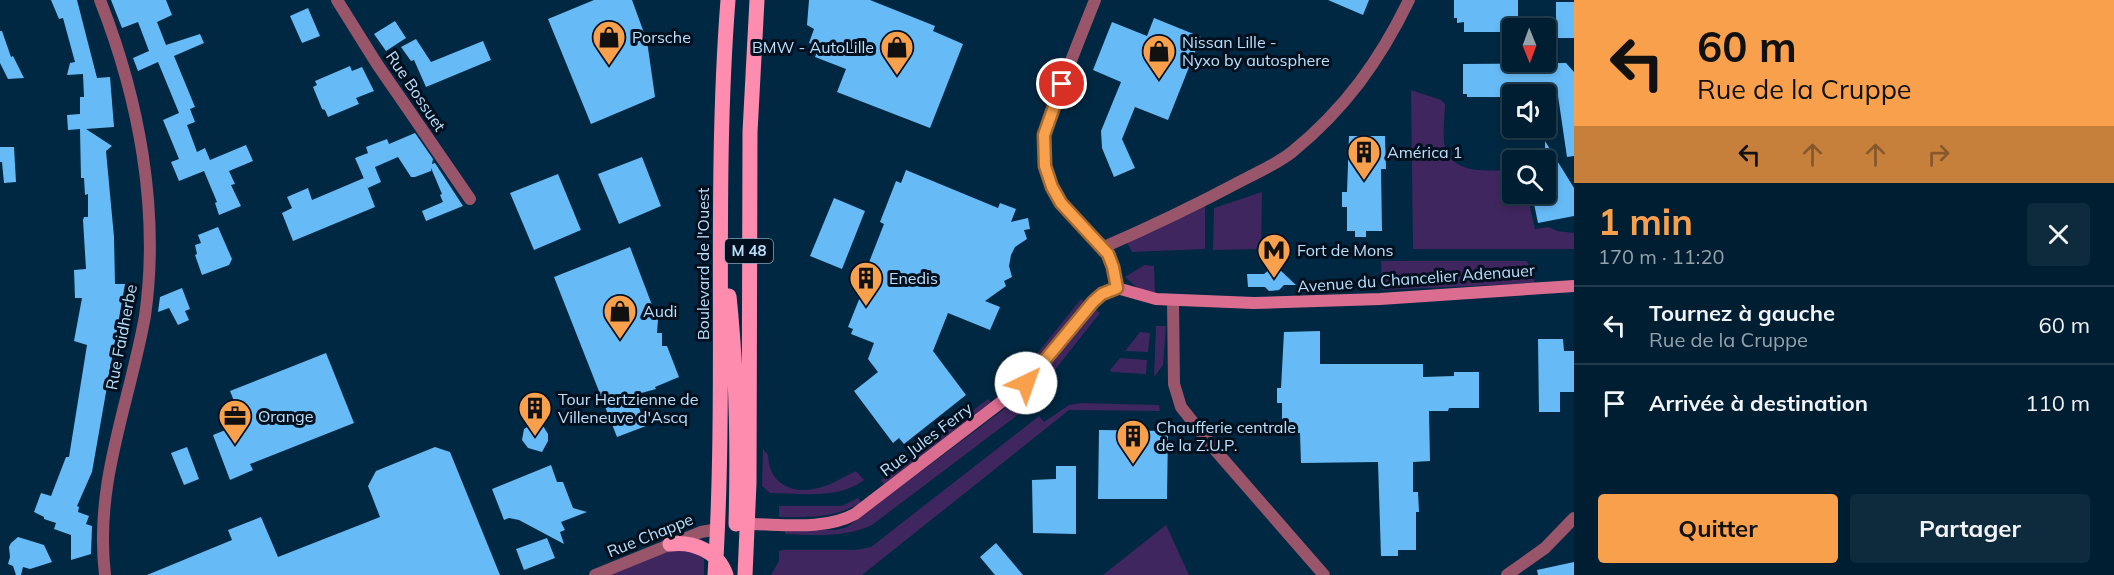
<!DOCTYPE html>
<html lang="fr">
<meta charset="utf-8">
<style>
body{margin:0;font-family:Mulish,sans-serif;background:#0e2b3e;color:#f1f3f6;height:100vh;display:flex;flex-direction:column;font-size:22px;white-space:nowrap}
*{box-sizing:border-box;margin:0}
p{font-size:20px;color:#95a2ac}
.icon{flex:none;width:33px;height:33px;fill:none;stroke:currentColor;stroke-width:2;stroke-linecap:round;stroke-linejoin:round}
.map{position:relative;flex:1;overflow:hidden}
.panel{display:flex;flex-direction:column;background:#001e32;width:540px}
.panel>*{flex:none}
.top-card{background:#f9a04c;color:#111;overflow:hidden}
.needle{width:39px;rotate:179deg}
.controls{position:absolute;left:1502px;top:18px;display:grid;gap:12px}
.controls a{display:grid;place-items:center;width:54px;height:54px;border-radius:6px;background:#001e32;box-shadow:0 3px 9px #0003,0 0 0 2px #223c4d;font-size:30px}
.pin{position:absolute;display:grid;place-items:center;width:51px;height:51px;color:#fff;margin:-26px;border:3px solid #fff;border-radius:50%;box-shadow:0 2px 6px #0007}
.me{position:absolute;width:66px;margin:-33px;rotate:42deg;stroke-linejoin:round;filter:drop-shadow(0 0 4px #0008)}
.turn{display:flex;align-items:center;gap:21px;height:126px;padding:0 24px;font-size:27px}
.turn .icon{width:78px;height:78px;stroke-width:2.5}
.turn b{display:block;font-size:42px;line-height:51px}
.lanes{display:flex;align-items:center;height:57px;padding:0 24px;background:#0003;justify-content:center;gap:30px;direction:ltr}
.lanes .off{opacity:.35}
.round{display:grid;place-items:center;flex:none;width:63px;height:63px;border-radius:6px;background:#0e2b3e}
.summary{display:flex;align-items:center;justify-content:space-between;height:102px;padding:0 24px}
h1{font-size:36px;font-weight:700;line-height:45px;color:#f9a04c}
.action{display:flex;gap:12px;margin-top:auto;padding:12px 24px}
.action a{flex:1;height:69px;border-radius:6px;background:#f9a04c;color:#111;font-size:24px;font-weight:700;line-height:69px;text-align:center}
.action a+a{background:#0e2b3e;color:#f1f3f6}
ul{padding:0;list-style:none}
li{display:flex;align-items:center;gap:18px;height:78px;padding:0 24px;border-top:2px solid #223c4d}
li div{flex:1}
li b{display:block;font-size:22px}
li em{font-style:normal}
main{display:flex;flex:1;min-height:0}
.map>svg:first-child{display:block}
</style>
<main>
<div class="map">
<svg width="1574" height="575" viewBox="0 0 1574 575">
<rect width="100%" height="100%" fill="#002842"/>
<path fill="#3f265e" d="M1411,90l30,10 4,4c0,13 -3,30 0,43 8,29 45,23 67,23v24h15l8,35 14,-2 8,4 17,2v16h-161z
M1262,192l-1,57 -48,1 1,-42z
M1205,204v45l-73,3 -6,-11z
M1381,261h146l8,22 -153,7z
M1144,265l10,1 1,27 -16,-4 -14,-12z
M1081,299l3,2 -63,77 -2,-2z
M1096,310l4,3 -58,73 4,5 -9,8 -7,-9z
M1156,326h10l-3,39 -9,12z
M1140,332l10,1 -2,19 -23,-1z
M1120,358l27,2 -1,14 -34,-2 -2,-2z
M1023,395l8,10 -159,120c-27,13 -58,10 -87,9v-4h51l11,-3z
M988,399l3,3 -107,82 -3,-4z
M1081,403l78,2 1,6 -91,-1 -207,165h-91l8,-14v-10l4,-1h72l16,-3 168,-131 5,6 25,-17z
M763,449l5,6c1,30 26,41 54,32 11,-3 23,-11 34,-16l8,9c-27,20 -62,13 -94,13l-8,-7z
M858,498l3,4c-26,17 -52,15 -82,15v-11h63z
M1166,525l23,50h-86z
M669,550l26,1 9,8v16h-97z"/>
<path fill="#66bbf6" d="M51,0h26l20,78 13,-1 4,50 -28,2 26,17 -6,5 8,86 1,47h10l-33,188 -15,34 2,1 -1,5 11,4 -3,8 6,2 -1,28 -20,6v-25l-17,-6 2,-6 -12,-4v-2l-10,-5 7,-19 10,3 15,-39h3l18,-112 -13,-4 8,-43h-7l-1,-28 12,-1 -3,-49 1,-3h4v-23l-3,1 -1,-17h-3l-1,-49 -12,1 -1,-15 13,-1v-17h4l-1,-23 -16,1 3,-12 5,-1 -12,-44 -4,1z
M111,0h55l6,15 -15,7 9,23 34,-11 4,9 -30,13 21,51 -5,2 5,13 -8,3 10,27 8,-4 5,12 36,-15 7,16 -24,10 6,13 -4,1 10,21 -22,9 -4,-12 2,-1 -13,-31 -25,10 -8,-19 8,-3 -16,-39 16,-7 -21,-51 -20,9 -5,-13 16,-7 -11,-29 -16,6z
M594,0h38l15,41 8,56 -64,27 -43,-105z
M809,0h61l65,26 -2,5 30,13 -33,84 -93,-36 9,-23 -31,-12 4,-10 -10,-4 5,-14 -7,-4z
M1328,0h41l-6,15z
M1454,0h64v18h-10v14h-44v-10l-7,1v-5h-3z
M1556,2h18v36h-18z
M308,8l12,28 -18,7 -12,-27z
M1154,18l47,19 -33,83 -33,-13 -13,32 13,29 -21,9 -12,-29 -1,-17 20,-49 -28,-12 19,-48 35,14z
M395,21l11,17 -20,13 -12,-17z
M0,31h2l9,26 2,-1 11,22 -16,1 -8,-16z
M416,39l15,23 52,-21 8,19 -65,27 -12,-27 -3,1 -10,-14z
M1566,63l8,9v84l-7,1 -9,-61 -46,-2v3h-45v-3h-4v-30z
M350,66l2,5 10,-4 12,24 -18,7 3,6 -31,13 -3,-7 -3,-1 -9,-22 4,-2 -2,-4z
M415,133l18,26 -1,5 3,-1 28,43 -37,15 -4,-10 21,-9 -3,-7 2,-1 -11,-26v3l-16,6h-4l-13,-20 -23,10 6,15 -13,6 -13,-30 13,-5 -2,-6 21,-8 2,5z
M1349,136h36l1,33h-5l1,62h-16v6h-11v-6h-8v-24h-5v-15h5z
M1545,141l29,47v28l-36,7 -6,-29h13z
M0,147h14l2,35 -12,1 -2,-21h-2z
M642,157l19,49 -42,18 -21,-50z
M906,170l92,38 2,-5 16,6 -5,13 17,-4 2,11 -6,1 3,9 -12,8 -4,8 -2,11 3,11 -8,4 2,5 -21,15 15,6 -10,23 -42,-17 -15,38 33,44 -62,49 -5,-6 -6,5 -39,-52 24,-19 -10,-13 6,-16 -23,-9 2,-5 -5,-2 22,-55 -4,-2 18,-46 -4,-2 16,-41 5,2z
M558,174l23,56 -47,20 -24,-57z
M364,178l11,29 -82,34 -11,-28 10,-5 -5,-11 21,-9 4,12z
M834,198l31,13 -23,58 -32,-13z
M218,227l14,32 -3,6 -27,10 -7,-20 2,-1 -2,-9 6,-2 -3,-8z
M630,247l22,58v14h6l-1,14h5v13h5l12,31 -24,10 1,2 -22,6 12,31 -29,11 -63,-160z
M1279,269l17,16h-12l-5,5 -10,1 -4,-4h-17l-1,-13h17l5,-4z
M182,288l8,21 -5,2 4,9 -11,5 -9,-17 -11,4 2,-15z
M1320,331v33h103v13l31,-1v-4h25v36h-30l-1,3h-19l1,50 -17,1v30h5l1,20h-3v38h-18v6h-17l-3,-94 -77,1 -1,-30h-10v-6h-8v-24h-5v-15h4l3,-56z
M1538,339h25l1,12h10v41h-14v20h-21z
M326,353l28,70 -104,41 3,6 -23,10 -17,-45 30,-12 -13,-32z
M534,423l9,3 5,8v7l-6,11 -14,-4 -6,-8 2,-11z
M1099,430l69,1 -1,68h-69z
M187,447l12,32 -15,6 -13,-32z
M435,447l15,5 50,123h-353l85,-35 -4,-10 33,-13 17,40 102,-40 -12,-31 8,-15z
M551,465l6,17h6l10,26 14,4 -26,10 4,8 -5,2 4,12 -45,-24 -10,-2 -5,2 -12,-31z
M1056,466h20v68l-43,-1 -1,-53 24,-1z
M18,537l26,8 8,17 -22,7 -7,-2 -2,8h-5l-3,-9 -5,-2 2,-7 -1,-10 2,-4z
M547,538l8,20 -31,12 -8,-21z
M996,543l27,32h-28l-15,-18z
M1574,562v13h-36l-1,-5z"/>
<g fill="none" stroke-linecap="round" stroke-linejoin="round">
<path stroke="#995569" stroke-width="12" d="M100,0c39,99 60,210 45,316 -16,89 -51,167 -40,259
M337,0l40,64 93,135
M1095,0c-12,30 -24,60 -35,90 -7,16 -15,34 -16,52 -2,24 7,50 23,68 26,31 45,32 50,78
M1104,247c46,-20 92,-42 137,-66 17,-9 36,-17 51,-29 53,-43 88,-92 117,-152
M1173,301l1,83 7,23 35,44 108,124
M595,575l106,-43 17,-3
M1507,575l38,-27 29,-30"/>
<path stroke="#db6d90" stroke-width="12" d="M748,524c33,0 76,7 107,-10l171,-131 67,-81 9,-7 15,-7 39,11 98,4 126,-4 194,-13"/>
<path stroke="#fe8caf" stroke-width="15" d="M729,296c8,76 9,152 7,228
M670,544c23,-3 48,7 56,31
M715,575c12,-191 -2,-384 13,-575
M745,575l4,-92 1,-351 7,-132"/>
</g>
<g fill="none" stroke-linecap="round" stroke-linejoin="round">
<defs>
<path id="route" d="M1026,383l67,-81 9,-8 15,-6 -4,-21 -5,-13 -47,-51 -9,-16 -7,-21 -1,-31 18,-51"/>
</defs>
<use href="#route" stroke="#a26831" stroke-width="15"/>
<use href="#route" stroke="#f9a04c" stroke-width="10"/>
</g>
<defs>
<symbol id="shop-pin" viewBox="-11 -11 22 30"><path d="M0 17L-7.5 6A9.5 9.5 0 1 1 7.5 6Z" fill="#f9a04c" stroke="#00101f"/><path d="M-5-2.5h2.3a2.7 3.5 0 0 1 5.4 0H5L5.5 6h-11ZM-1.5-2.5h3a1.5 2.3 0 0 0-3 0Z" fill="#111"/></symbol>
<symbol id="building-pin" viewBox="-11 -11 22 30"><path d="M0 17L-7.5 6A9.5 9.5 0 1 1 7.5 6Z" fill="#f9a04c" stroke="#00101f"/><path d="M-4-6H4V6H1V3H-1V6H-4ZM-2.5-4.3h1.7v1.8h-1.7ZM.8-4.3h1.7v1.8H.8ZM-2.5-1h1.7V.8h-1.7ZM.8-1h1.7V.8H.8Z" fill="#111"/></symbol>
<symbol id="metro-pin" viewBox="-11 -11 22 30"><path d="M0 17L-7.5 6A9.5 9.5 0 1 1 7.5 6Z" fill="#f9a04c" stroke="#00101f"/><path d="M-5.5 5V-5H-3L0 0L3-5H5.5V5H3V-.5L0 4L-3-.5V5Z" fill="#111"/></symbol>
<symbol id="office-pin" viewBox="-11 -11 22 30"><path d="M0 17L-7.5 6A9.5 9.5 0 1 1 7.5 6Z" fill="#f9a04c" stroke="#00101f"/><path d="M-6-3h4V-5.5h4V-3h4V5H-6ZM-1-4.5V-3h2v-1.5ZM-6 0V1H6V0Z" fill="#111"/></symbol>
</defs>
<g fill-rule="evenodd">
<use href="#shop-pin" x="590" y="18" width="38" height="52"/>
<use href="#shop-pin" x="878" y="28" width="38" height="52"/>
<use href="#shop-pin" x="1140" y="32" width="38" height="52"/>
<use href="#building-pin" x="1345" y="133" width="38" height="52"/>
<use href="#metro-pin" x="1255" y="231" width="38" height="52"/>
<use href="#building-pin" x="847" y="259" width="38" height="52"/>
<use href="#shop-pin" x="601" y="292" width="38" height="52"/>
<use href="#building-pin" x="516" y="389" width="38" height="52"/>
<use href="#office-pin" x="216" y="397" width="38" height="52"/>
<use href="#building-pin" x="1114" y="417" width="38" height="52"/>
</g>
<g text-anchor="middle" stroke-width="6" stroke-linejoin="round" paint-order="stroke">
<rect fill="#00101f" stroke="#83a2b9" stroke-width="1.5" x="725" y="239" width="48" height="24" rx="4.5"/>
<g font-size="15" font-weight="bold" fill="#bbe0fb">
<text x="749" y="256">M 48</text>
</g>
<g font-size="16" fill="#bbe0fb" stroke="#00101f" text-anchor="start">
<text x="632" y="43">Porsche</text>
<text x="1182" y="48">Nissan Lille -<tspan x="1182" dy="18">Nyxo by autosphere</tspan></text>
<text x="874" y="53" text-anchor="end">BMW - AutoLille</text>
<text x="1387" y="158">América 1</text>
<text x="1297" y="256">Fort de Mons</text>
<text x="889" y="284">Enedis</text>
<text x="643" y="317">Audi</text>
<text x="558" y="405">Tour Hertzienne de<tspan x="558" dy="18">Villeneuve d'Ascq</tspan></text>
<text x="258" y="422">Orange</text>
<text x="1156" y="433">Chaufferie centrale<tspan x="1156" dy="18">de la Z.U.P.</tspan></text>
</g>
<g font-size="16" fill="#bbe0fb" stroke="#00101f">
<text transform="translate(416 91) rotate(56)" y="6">Rue Bossuet</text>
<text transform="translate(703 264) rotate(-90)" y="6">Boulevard de l'Ouest</text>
<text transform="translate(1416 278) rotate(-4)" y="6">Avenue du Chancelier Adenauer</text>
<text transform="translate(121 337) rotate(-79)" y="6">Rue Faidherbe</text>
<text transform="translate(926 439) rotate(-37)" y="6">Rue Jules Ferry</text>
<text transform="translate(650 535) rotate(-22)" y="6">Rue Chappe</text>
</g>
</g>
</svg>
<div class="controls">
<a><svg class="needle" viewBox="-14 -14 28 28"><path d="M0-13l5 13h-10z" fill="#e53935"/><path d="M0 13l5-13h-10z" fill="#95a2ac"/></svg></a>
<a><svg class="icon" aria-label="sound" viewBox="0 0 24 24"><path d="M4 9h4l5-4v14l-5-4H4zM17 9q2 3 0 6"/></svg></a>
<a><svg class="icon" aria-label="search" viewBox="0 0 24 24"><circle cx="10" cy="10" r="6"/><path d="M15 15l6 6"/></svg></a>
</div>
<div class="pin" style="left:1062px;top:84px;background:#d93025"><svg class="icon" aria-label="arrive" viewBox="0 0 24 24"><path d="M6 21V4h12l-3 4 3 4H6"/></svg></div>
<svg class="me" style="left:1026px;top:383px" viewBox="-20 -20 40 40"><circle r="19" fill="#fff"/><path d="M0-13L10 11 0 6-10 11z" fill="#f9a04c"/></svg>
</div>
<section class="panel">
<div class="top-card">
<div class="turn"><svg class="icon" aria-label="left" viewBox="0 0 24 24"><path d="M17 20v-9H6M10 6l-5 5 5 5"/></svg><div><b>60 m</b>Rue de la Cruppe</div></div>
<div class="lanes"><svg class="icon" aria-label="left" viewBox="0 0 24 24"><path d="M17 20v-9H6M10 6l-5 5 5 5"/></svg><svg class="icon off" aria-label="ahead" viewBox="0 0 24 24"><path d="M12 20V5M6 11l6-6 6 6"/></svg><svg class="icon off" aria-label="ahead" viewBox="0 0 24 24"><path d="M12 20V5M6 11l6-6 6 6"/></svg><svg class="icon off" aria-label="right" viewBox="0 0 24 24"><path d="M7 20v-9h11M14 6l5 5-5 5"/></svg></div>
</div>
<div class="summary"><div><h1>1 min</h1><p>170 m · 11:20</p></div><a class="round"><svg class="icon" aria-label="close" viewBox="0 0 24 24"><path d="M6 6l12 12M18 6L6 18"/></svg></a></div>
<ul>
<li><svg class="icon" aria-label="left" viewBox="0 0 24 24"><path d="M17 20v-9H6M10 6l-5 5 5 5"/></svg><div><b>Tournez à gauche</b><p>Rue de la Cruppe</p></div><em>60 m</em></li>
<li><svg class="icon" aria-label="arrive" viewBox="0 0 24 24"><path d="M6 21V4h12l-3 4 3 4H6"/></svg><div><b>Arrivée à destination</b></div><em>110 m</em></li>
</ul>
<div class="action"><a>Quitter</a><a>Partager</a></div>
</section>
</main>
